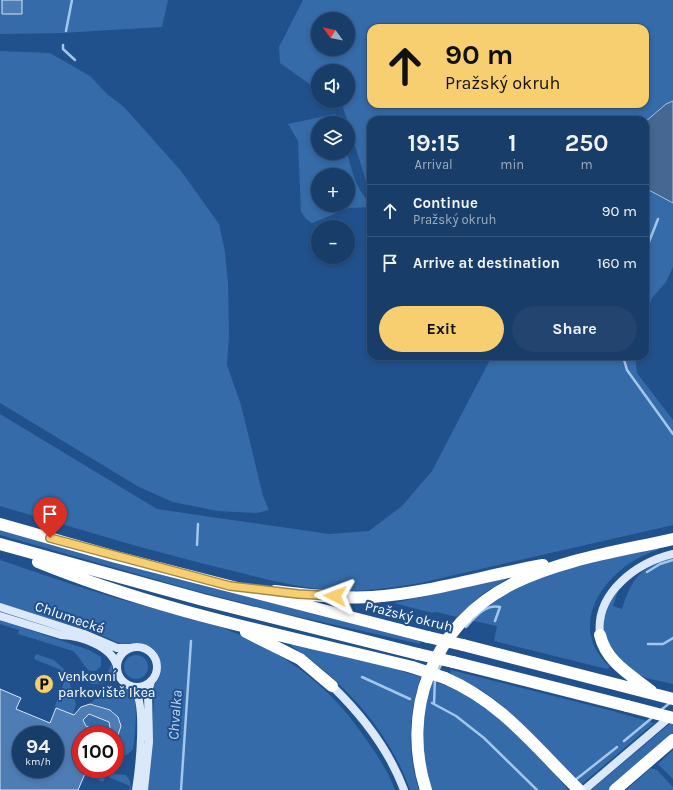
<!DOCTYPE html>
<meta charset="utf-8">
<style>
body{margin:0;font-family:Karla,sans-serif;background:#22446f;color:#f1f3f6;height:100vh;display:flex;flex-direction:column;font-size:15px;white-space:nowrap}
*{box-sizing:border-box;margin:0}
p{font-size:13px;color:#9faec0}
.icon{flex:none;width:22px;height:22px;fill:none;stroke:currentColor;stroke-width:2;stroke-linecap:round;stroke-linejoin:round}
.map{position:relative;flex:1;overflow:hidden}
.sheet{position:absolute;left:367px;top:116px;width:282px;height:244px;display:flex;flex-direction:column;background:#193d69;border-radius:12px;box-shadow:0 2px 6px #0003,0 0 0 1px #37567d}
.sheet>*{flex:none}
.top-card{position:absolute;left:367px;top:24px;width:282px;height:84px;border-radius:12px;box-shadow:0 2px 6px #0003,0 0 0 1px #37567d;background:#f8cf70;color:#111;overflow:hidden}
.needle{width:26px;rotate:303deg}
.controls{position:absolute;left:311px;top:12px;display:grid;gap:8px}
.controls a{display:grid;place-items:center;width:44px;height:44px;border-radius:50%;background:#193d69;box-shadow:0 2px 6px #0003,0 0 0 1px #37567d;font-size:20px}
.speed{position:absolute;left:12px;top:726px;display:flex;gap:8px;font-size:20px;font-weight:700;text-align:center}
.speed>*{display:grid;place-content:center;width:52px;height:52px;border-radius:50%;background:#193d69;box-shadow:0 2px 6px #0003,0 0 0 1px #37567d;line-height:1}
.speed small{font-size:10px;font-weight:400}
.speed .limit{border:6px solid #d22;background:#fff;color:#111}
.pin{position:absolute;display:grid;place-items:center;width:34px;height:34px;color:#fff;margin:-41px -17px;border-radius:50% 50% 50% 0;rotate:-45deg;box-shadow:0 0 4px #0007}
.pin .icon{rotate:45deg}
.me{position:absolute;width:44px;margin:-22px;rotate:273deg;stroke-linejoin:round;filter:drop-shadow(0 0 3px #0008)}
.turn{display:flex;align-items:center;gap:14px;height:84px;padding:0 12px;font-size:18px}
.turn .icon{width:52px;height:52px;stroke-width:2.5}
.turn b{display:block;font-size:28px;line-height:34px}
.eta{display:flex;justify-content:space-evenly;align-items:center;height:68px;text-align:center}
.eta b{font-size:24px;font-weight:700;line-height:28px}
.button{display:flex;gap:8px;margin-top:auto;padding:8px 12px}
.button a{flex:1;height:46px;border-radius:24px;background:#f8cf70;color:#111;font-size:16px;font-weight:700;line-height:46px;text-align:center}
.button a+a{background:#22446f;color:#f1f3f6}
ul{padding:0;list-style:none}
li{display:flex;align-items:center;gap:12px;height:52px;padding:0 12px;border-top:1px solid #37567d}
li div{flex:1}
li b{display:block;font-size:15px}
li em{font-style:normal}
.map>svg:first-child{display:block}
</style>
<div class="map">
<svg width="673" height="790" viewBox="0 0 673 790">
<rect width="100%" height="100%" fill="#21518c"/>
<path fill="#356ba9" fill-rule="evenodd" d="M0,0h168l-6,27 -101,6 -61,1z
M303,0h370v101l-7,3 -21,18v-2h-274v74l-4,-10 -26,-83h7v-30h-30v19l-38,-27 -1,-16zM318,19h30v30h-30zM371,28h274v76h-274z
M0,51l50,2 40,23 16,17 18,14 57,64 38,53 6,28 3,31 1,53 -2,29 14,40 22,91 6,14 -12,3 -40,-2 -44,-9 -34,-15 -139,-84z
M335,114l3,9h-20v30h29c6,20 8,35 24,51v3l-22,1 -37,15 -6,-4 -5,-7 -3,-71 -10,-17zM318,175h30v30h-30z
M645,188l28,15v64l-7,15 -14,16 -7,18z
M492,356h143l2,17 36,47v105l-253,58c-23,4 -46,7 -69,8 -42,0 -85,-12 -126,-22 -75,-18 -150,-41 -225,-63v-92l157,95 172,25 40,-3 33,-25 30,-35z
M0,530l170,47 250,64v3l-138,-31 -86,-22 -196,-56z
M657,548l1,2c-49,14 -96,74 -48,117l-3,2 -113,-28 3,-15 -28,-6c10,-8 20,-18 31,-24 47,-27 105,-37 157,-48z
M673,557v127l-27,-6 -9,-4 -26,-21 -8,-25 2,-18 14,-22 -6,18 9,3c11,-33 17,-40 51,-52z
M0,560c36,12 73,25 109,36 43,13 88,20 129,38 51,22 94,55 125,101 12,17 25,35 32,55h-247l6,-88 -1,-15 7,-11 1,-10 -2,-10 -7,-9 -12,-4 -19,1 -25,-11 -96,-30z
M508,578l-27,17 -24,22 -21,-5 -4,1 -38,-10z
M0,620l89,30 12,7v9l-5,5h-6c-8,-5 -9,-14 -17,-20l-55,-17 1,-4 -19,-6z
M292,644l108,26 1,1 20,6c-13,36 -14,76 -2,113h-9c-19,-57 -69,-112 -119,-144z
M36,654l18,6 12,11 10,33 -3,11 -17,-7 -1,-2 10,-26 -5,-3 1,-7 -27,-11z
M124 667a12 12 0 1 1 24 0a12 12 0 1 1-24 0Z
M111,665h1c2,13 -7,20 -20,19l-10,-7c13,3 23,5 29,-12z
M451,670l158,40 45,13 -72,61 -84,-82 -18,-13 -30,-14z
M431,681l21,6 19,9 36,29 47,48 14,17h-136l-8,-31 -2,-37z
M119,687c5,1 10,2 14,7 5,8 2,45 0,55 -5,6 -10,8 -18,7v-17l5,-10v-9l-7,-9 -18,-7h-5l5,-5z
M89,714l18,6 3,4 -2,7 -5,2 -17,-8 -2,-5z
M673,721v15l-64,54h-18z
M673,750v29l-15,-15z
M651,768l6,2 16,17v3h-47z
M99,769h5l11,5 11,1 4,6 1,9h-2l1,-4 -24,-10 -3,6 -4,-2 -2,-5z"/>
<path fill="#456791" stroke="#a3c6ec" d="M673,101v102l-28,-15v-66l21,-18z"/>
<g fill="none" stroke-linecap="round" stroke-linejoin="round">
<path stroke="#a3c6ec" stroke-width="2.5" d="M66,31l6,-31
M63,45v4l12,11
M645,252l13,-33
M623,356l4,14 46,64
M197,545l1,-21
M647,572l13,-8 13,-4
M466,627c9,-10 19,-23 34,-20l-5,14
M648,644h15l10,-6
M437,673l5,-10
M362,677l48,22
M432,703l24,13 28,22 53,52
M434,704l1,-25
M661,710l10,-8
M624,741l29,-24
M574,781l43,-34
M181,790l10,-149"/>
</g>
<path fill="#4e7db5" stroke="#d4e5f8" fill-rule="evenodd" d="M2,0h20v14h-20z
M0,689l21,9 -5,11 34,14 6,-15 18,7 7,-8 9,-3 20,6 8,7 3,9 -3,9h-37v34h6l-9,21h-78zM89,714l20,8 1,5 -4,7 -20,-8 -3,-6zM21,735h34v34h-34z"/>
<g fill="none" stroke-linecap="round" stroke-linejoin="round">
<path stroke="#dae8f9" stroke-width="8" d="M0,607l84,27 33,14h14
M0,616l61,19c19,1 50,10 56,31
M600,635c-5,-42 36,-72 73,-81
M117 667a20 20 0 1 1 40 0a20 20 0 1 1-40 0Z
M332,686c30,29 57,64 72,104
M132,687c16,11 7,84 4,103
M144,790l5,-48 -1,-50 3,-11
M584,790l87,-74"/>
<path stroke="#fff" stroke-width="12" d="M0,524l116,33 312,80
M0,544l203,56 215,54
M38,562c120,49 249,74 374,105
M275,591c31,4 65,8 97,6 58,-4 114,-22 171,-32
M246,632l54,27 32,27
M600,635c6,27 31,40 51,56
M463,645l210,54
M453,662l174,44
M445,678c58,25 90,69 134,112
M426,790c-12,-37 -12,-79 3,-116 41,-104 148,-113 244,-135
M615,790l58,-50"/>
<path stroke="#fff" stroke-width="12" d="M428,637l35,8
M418,654l35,8
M412,667l33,11
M627,706l46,12"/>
</g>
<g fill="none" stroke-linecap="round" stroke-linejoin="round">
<defs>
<path id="route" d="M50,538l180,48 68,8 37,2"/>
</defs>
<use href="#route" stroke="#a18749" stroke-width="10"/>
<use href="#route" stroke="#f8cf70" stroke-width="7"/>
</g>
<defs>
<symbol id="parking-disc" viewBox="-11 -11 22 22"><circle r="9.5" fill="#f8cf70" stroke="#21518c"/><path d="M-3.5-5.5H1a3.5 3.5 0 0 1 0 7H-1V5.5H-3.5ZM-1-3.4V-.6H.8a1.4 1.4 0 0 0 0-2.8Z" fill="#111"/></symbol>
</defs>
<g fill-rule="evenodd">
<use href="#parking-disc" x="33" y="673" width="22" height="22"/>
</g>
<g text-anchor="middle" stroke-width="4" stroke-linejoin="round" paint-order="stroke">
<g font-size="14" fill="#fff" stroke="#21518c">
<text transform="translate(409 616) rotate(14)" y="5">Pražský okruh</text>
<text transform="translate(70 617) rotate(19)" y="5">Chlumecká</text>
</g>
<g font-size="14" fill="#fff" stroke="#21518c" text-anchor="start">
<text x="58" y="681">Venkovní<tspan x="58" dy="16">parkoviště Ikea</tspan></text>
</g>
<g font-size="15" font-style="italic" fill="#bbd5f2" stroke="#21518c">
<text transform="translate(175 715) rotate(-86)" y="5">Chvalka</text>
</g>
</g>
</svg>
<div class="controls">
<a><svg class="needle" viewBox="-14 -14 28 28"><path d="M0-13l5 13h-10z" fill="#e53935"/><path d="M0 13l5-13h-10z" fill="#9faec0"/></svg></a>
<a><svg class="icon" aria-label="sound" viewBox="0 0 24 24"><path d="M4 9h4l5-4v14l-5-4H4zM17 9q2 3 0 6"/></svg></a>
<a><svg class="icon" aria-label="layers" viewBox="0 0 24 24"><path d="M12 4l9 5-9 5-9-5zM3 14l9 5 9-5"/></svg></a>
<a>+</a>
<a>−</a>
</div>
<div class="speed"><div>94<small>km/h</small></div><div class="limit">100</div></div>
<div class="pin" style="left:50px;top:538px;background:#d93025"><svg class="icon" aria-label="arrive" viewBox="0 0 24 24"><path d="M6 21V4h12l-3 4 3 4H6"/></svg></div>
<svg class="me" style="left:335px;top:596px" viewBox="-20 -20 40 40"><path d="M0-17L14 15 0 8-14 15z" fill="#f8cf70" stroke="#fff" stroke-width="4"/></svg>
<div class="top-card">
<div class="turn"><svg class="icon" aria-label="ahead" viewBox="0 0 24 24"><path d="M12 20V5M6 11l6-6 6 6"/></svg><div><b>90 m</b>Pražský okruh</div></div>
</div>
<section class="sheet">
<div class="eta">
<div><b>19:15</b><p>Arrival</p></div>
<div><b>1</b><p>min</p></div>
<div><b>250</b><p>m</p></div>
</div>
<ul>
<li><svg class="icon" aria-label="ahead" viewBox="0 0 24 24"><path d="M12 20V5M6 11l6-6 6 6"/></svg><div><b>Continue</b><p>Pražský okruh</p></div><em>90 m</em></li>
<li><svg class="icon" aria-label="arrive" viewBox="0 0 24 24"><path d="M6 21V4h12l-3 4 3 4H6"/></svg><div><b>Arrive at destination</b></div><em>160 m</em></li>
</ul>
<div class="button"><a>Exit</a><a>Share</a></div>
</section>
</div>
